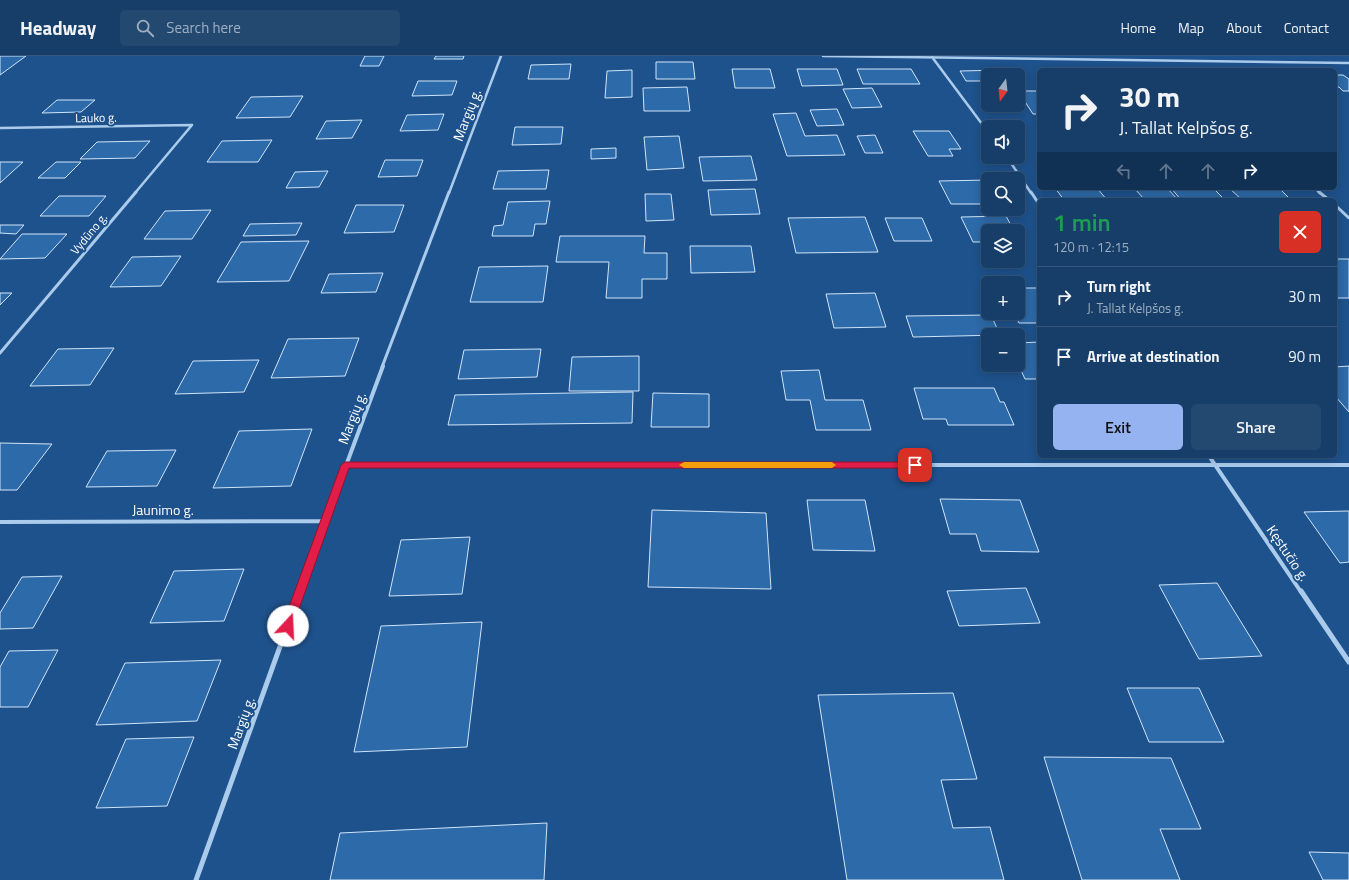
<!DOCTYPE html>
<meta charset="utf-8">
<style>
body{margin:0;font-family:"Titillium Web",sans-serif;background:#234971;color:#f1f3f6;height:100vh;display:flex;flex-direction:column;font-size:15px;white-space:nowrap}
*{box-sizing:border-box;margin:0}
p{font-size:13px;color:#9eaec0}
.icon{flex:none;width:22px;height:22px;fill:none;stroke:currentColor;stroke-width:2;stroke-linecap:round;stroke-linejoin:round}
.map{position:relative;flex:1;overflow:hidden}
.side{position:absolute;left:1037px;top:142px;width:300px;height:260px;display:flex;flex-direction:column;background:#163e69;border-radius:6px;box-shadow:0 2px 10px #0003,0 0 0 1px #35577d}
.side>*{flex:none}
.guide{position:absolute;left:1037px;top:12px;width:300px;height:122px;border-radius:6px;box-shadow:0 2px 10px #0003,0 0 0 1px #35577d;background:#163e69;color:#f1f3f6;overflow:hidden}
.needle{width:26px;rotate:195deg}
.buttons{position:absolute;left:981px;top:12px;display:grid;gap:8px}
.buttons a{display:grid;place-items:center;width:44px;height:44px;border-radius:6px;background:#163e69;box-shadow:0 2px 10px #0003,0 0 0 1px #35577d;font-size:20px}
.pin{position:absolute;display:grid;place-items:center;width:34px;height:34px;color:#fff;margin:-17px;border-radius:8px;box-shadow:0 2px 6px #0006}
.me{position:absolute;width:44px;margin:-22px;rotate:20deg;stroke-linejoin:round;filter:drop-shadow(0 0 3px #0008)}
.turn{display:flex;align-items:center;gap:14px;height:84px;padding:0 16px;font-size:18px}
.turn .icon{width:52px;height:52px;stroke-width:2.5}
.turn b{display:block;font-size:28px;line-height:34px}
.lanes{display:flex;align-items:center;height:38px;padding:0 16px;background:#0003;justify-content:center;gap:20px;direction:ltr}
.lanes .off{opacity:.35}
.round{display:grid;place-items:center;flex:none;width:42px;height:42px;border-radius:6px;background:#234971}
.overview{display:flex;align-items:center;justify-content:space-between;height:68px;padding:0 16px}
h1{font-size:24px;font-weight:600;line-height:30px;color:#1e9e55}
.action{display:flex;gap:8px;margin-top:auto;padding:8px 16px}
.action a{flex:1;height:46px;border-radius:6px;background:#95b2f1;color:#111;font-size:16px;font-weight:600;line-height:46px;text-align:center}
.action a+a{background:#234971;color:#f1f3f6}
ul{padding:0;list-style:none}
li{display:flex;align-items:center;gap:12px;height:60px;padding:0 16px;border-top:1px solid #35577d}
li div{flex:1}
li b{display:block;font-size:15px}
li em{font-style:normal}
header{display:flex;align-items:center;gap:24px;box-sizing:border-box;height:56px;padding:0 20px;background:#163e69;border-bottom:1px solid #35577d}
header strong{font-size:19px}
nav{display:flex;gap:22px;margin-inline-start:auto;font-size:14px}
.search{width:280px;height:36px;background:#234971;display:flex;align-items:center;gap:10px;box-sizing:border-box;padding:0 14px;border-radius:6px;color:#9eaec0;font-size:15px}
.map>svg:first-child{display:block}
</style>
<header>
<strong>Headway</strong>
<div class="search"><svg class="icon" aria-label="search" viewBox="0 0 24 24"><circle cx="10" cy="10" r="6"/><path d="M15 15l6 6"/></svg>Search here</div>
<nav><a>Home</a><a>Map</a><a>About</a><a>Contact</a></nav>
</header>
<div class="map">
<svg width="1349" height="824" viewBox="0 0 1349 824">
<rect width="100%" height="100%" fill="#1e528c"/>
<path fill="#2d6aa9" stroke="#d0e4f9" d="M0,0h26l-26,19z
M365,0h19l-5,10h-19z
M436,0h28l-1,3h-29z
M656,6h37l2,17h-39z
M571,8l-2,15h-41l3,-14z
M732,13h38l5,19h-40z
M797,13h40l6,16 -41,1z
M857,13h54l9,15h-57z
M632,14v27l-27,1 2,-27z
M1001,14l4,5h-17v6h-22l-6,-10z
M1335,19h8l6,4v12h-6l-4,-4h-4z
M418,25h39l-5,14 -40,1z
M687,31l3,24h-46l-1,-23z
M872,32l10,19 -30,1 -9,-19z
M1018,35h21v23h-6z
M303,40l-13,21 -54,1 15,-21z
M57,44h38l-14,12 -39,1z
M837,53l7,16 -27,1 -7,-16z
M796,57l9,23 32,-1 8,20 -58,1 -14,-42z
M444,58l-6,16 -38,1 7,-16z
M362,64l-10,18 -36,1 10,-18z
M515,71h48l-2,17 -49,1z
M913,75h36l12,18h-12l4,7h-25z
M875,79l8,18h-18l-8,-17z
M679,80l5,32 -37,2 -3,-33z
M272,84l-14,22h-51l15,-21z
M150,85l-15,17 -55,1 17,-17z
M616,92v10l-25,1v-10z
M751,100l6,24 -54,1 -4,-24z
M385,104h38l-6,16 -39,1z
M0,106h23l-23,21z
M56,106h25l-16,16h-27z
M549,114l-3,19h-53l5,-18z
M328,115l-9,16 -33,1 9,-16z
M988,124v24h-37l-12,-23z
M1055,132h42l10,12h-43z
M1134,132h33l11,12h-33z
M1171,132h42l12,12h-44z
M1229,132h50l10,10 -48,1z
M755,133l5,25 -49,1 -3,-25z
M645,138h26l3,26 -28,1z
M59,140h47l-17,20h-49z
M550,145l-4,23h-11l-2,12h-41l2,-10 9,-1 5,-23z
M356,149h48l-10,27 -50,1z
M211,154l-19,29h-48l21,-28z
M1006,160l8,15h-26v11h-15l-12,-25z
M865,161l13,35 -82,1 -8,-35z
M885,162h37l10,23h-38z
M302,167l-6,12 -53,1 7,-12z
M0,169h24l-8,9 -16,-1z
M22,178h45l-22,24 -45,1z
M560,180h85l-1,17h23v26h-25v19h-36l3,-36h-53z
M309,185l-20,40 -72,1 24,-40z
M690,190h61l4,26 -64,1z
M181,200l-20,30 -51,1 22,-30z
M1335,203h14v39h-14z
M548,210l-5,36h-73l9,-35z
M383,217l-7,19 -55,1 8,-19z
M1018,232h21v35h-20l-5,-10h4z
M0,237h12l-12,12z
M875,237l11,34 -52,1 -8,-34z
M991,259l9,20 -87,2 -7,-21z
M359,282l-14,38 -74,2 17,-39z
M1039,286v37h-14l-7,-15v-21z
M114,292l-24,37 -60,1 28,-37z
M541,293l-4,28 -79,2 6,-29z
M639,300v35h-70l3,-34z
M259,304l-15,32 -69,2 18,-33z
M1349,310v46l-14,-16v-29z
M819,314l6,30h38l8,30h-55l-6,-30h-24l-5,-29z
M914,332h80l6,14h4l10,23h-66l-2,-6h-23z
M633,336l-1,31 -184,2 7,-30z
M653,337l56,1v33h-58z
M312,373l-21,57 -78,2 26,-57z
M0,387l52,1 -35,46h-17z
M176,394l-19,36 -71,1 21,-36z
M940,443l80,1 19,52 -58,-1 -5,-17h-26z
M807,444h58l10,51 -62,-1z
M652,454l114,3 5,76 -123,-2z
M1349,455v51l-9,1 -36,-51z
M470,481l-8,57 -73,2 12,-56z
M244,513l-20,52 -74,2 24,-52z
M62,520l-29,52 -33,1v-16l22,-36z
M1217,527l45,73 -63,3 -40,-74z
M1026,532l14,35 -81,3 -12,-35z
M482,566l-15,125 -113,5 27,-126z
M58,594l-30,57h-28v-40l9,-16z
M221,604l-24,61 -101,4 29,-62z
M1127,632h72l25,54h-75z
M953,637l24,86 -36,1 12,48 37,-1 14,53h-157l-29,-185z
M194,681l-27,69 -71,2 30,-69z
M1044,701l127,1 30,71h-41l20,51h-98z
M547,767l-3,57h-214l10,-47z
M1309,796l40,1v27h-26z"/>
<g fill="none" stroke-linecap="round" stroke-linejoin="round">
<path stroke="#abcbec" stroke-width="2.5" d="M823,0l526,7
M932,1l56,75
M0,72l192,-3
M1007,101l24,36
M1315,132l5,5
M135,137l57,-68
M449,137l52,-137"/>
<path stroke="#abcbec" stroke-width="3" d="M1031,136l8,12
M1319,136l10,8
M1335,149l14,13
M0,297l136,-161
M382,311l67,-175"/>
<path stroke="#abcbec" stroke-width="4" d="M1209,400l92,136
M345,409h1004
M0,466l325,-1
M299,536l84,-226"/>
<path stroke="#abcbec" stroke-width="5" d="M1301,535l48,71
M196,824l104,-289"/>
</g>
<path fill="#e11d48" stroke="#92132f" d="M345,406h570l4,3 -4,3h-566l-56,158 -2,3 -3,1 -4,-1 -2,-3 59,-161z"/>
<path fill="#f59e0b" d="M684,406h148l4,3 -4,3h-148l-5,-3z"/>
<g text-anchor="middle" stroke-width="4" stroke-linejoin="round" paint-order="stroke">
<g font-size="12" fill="#fff" stroke="#1e528c">
<text transform="translate(96 62) rotate(-1)" y="4">Lauko g.</text>
<text transform="translate(89 178) rotate(-50)" y="4">Vydūno g.</text>
</g>
<g font-size="14" fill="#fff" stroke="#1e528c">
<text transform="translate(467 59) rotate(-69)" y="5">Margių g.</text>
<text transform="translate(352 362) rotate(-69)" y="5">Margių g.</text>
<text x="163" y="459">Jaunimo g.</text>
<text transform="translate(1288 497) rotate(56)" y="5">Kęstučio g.</text>
<text transform="translate(241 667) rotate(-70)" y="5">Margių g.</text>
</g>
</g>
</svg>
<div class="buttons">
<a><svg class="needle" viewBox="-14 -14 28 28"><path d="M0-13l5 13h-10z" fill="#e53935"/><path d="M0 13l5-13h-10z" fill="#9eaec0"/></svg></a>
<a><svg class="icon" aria-label="sound" viewBox="0 0 24 24"><path d="M4 9h4l5-4v14l-5-4H4zM17 9q2 3 0 6"/></svg></a>
<a><svg class="icon" aria-label="search" viewBox="0 0 24 24"><circle cx="10" cy="10" r="6"/><path d="M15 15l6 6"/></svg></a>
<a><svg class="icon" aria-label="layers" viewBox="0 0 24 24"><path d="M12 4l9 5-9 5-9-5zM3 14l9 5 9-5"/></svg></a>
<a>+</a>
<a>−</a>
</div>
<div class="pin" style="left:915px;top:409px;background:#d93025"><svg class="icon" aria-label="arrive" viewBox="0 0 24 24"><path d="M6 21V4h12l-3 4 3 4H6"/></svg></div>
<svg class="me" style="left:288px;top:570px" viewBox="-20 -20 40 40"><circle r="19" fill="#fff"/><path d="M0-13L10 11 0 6-10 11z" fill="#e11d48"/></svg>
<div class="guide">
<div class="turn"><svg class="icon" aria-label="right" viewBox="0 0 24 24"><path d="M7 20v-9h11M14 6l5 5-5 5"/></svg><div><b>30 m</b>J. Tallat Kelpšos g.</div></div>
<div class="lanes"><svg class="icon off" aria-label="left" viewBox="0 0 24 24"><path d="M17 20v-9H6M10 6l-5 5 5 5"/></svg><svg class="icon off" aria-label="ahead" viewBox="0 0 24 24"><path d="M12 20V5M6 11l6-6 6 6"/></svg><svg class="icon off" aria-label="ahead" viewBox="0 0 24 24"><path d="M12 20V5M6 11l6-6 6 6"/></svg><svg class="icon" aria-label="right" viewBox="0 0 24 24"><path d="M7 20v-9h11M14 6l5 5-5 5"/></svg></div>
</div>
<section class="side">
<div class="overview"><div><h1>1 min</h1><p>120 m · 12:15</p></div><a class="round" style="background:#d93025;color:#fff"><svg class="icon" aria-label="close" viewBox="0 0 24 24"><path d="M6 6l12 12M18 6L6 18"/></svg></a></div>
<ul>
<li><svg class="icon" aria-label="right" viewBox="0 0 24 24"><path d="M7 20v-9h11M14 6l5 5-5 5"/></svg><div><b>Turn right</b><p>J. Tallat Kelpšos g.</p></div><em>30 m</em></li>
<li><svg class="icon" aria-label="arrive" viewBox="0 0 24 24"><path d="M6 21V4h12l-3 4 3 4H6"/></svg><div><b>Arrive at destination</b></div><em>90 m</em></li>
</ul>
<div class="action"><a>Exit</a><a>Share</a></div>
</section>
</div>
